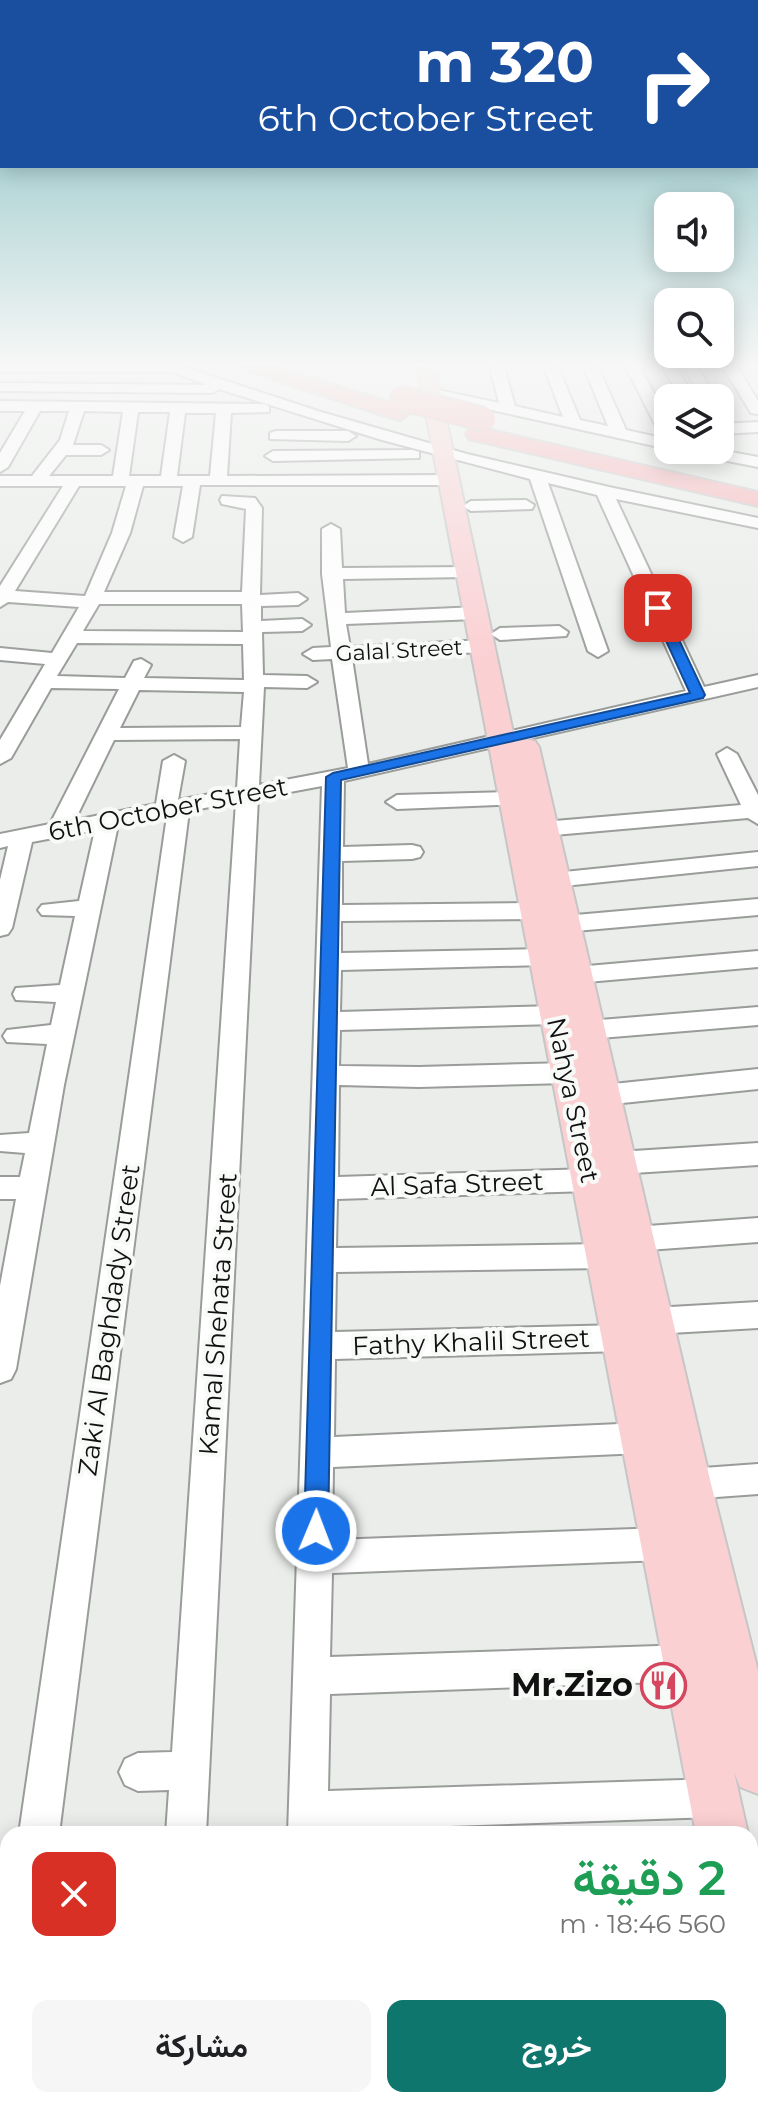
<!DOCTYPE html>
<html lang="ar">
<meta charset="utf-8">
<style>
body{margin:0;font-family:Montserrat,Vazirmatn,sans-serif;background:#f6f6f6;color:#202124;direction:rtl;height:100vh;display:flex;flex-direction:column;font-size:30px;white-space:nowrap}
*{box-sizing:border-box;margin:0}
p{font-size:26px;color:#757577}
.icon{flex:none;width:44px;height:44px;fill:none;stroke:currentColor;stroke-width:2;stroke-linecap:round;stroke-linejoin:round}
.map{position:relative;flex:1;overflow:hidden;direction:ltr}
.details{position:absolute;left:0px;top:1826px;width:758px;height:282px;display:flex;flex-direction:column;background:#fff;border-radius:24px 24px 0 0;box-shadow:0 4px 20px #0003;direction:rtl}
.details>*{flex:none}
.top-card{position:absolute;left:0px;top:0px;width:758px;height:168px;box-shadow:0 4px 20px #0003;direction:rtl;background:#1a4fa0;color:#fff;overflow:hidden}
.controls{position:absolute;left:654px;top:192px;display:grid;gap:16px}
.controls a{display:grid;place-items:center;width:80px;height:80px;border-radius:16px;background:#fff;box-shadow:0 4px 20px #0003;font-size:40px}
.pin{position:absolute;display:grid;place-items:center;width:68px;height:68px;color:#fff;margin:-34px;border-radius:16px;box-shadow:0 4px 12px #0006}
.me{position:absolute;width:88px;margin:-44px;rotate:1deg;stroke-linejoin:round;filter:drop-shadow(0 0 6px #0008)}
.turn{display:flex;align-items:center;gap:28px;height:168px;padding:0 32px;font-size:36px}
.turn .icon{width:104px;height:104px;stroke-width:2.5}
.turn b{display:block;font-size:56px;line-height:68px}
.round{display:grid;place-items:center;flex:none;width:84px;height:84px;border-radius:16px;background:#f6f6f6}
.headline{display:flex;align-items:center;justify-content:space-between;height:136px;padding:0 32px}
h1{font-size:48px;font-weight:600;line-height:60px;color:#1e9e55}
.primary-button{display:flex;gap:16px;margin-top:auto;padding:16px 32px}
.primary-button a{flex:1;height:92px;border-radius:16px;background:#0f766e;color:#fff;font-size:32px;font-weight:600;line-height:92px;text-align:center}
.primary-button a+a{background:#f6f6f6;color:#202124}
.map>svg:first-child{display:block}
</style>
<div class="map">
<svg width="758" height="2107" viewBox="0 0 758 2107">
<rect width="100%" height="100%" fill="#eaedea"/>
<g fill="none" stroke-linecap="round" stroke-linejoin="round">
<defs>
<path id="minor" d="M0,367h184l137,45 146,42 142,33 149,31v10l-142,-29 88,188 54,-12v12l-414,94 -1,66 69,-2 8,2 3,5 -3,5 -8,2 -70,2v44l193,-2 8,3 4,5 -4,5 -8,3 -194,2v32l203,-4 9,2 3,6 -3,6 -9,2 -203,5 -1,42 216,-6 9,3 4,6 -4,6 -9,3 -216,6 -1,36 80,1 149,-4 9,3 4,7 -4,7 -9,3 -149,4 -80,-2 -1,92 252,-8 10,3 4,8 -4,8 -10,3 -253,8 -1,49 269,-4 10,4 5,8 -5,8 -10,4 -269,4 -1,60 287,-7 11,4 4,9 -4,9 -11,4 -287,8 -1,78 308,-14 11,5 5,10 -5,10 -11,5 -309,14 -1,73 331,-12 12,5 5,11 -5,11 -12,5 -331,13 -2,84 358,-12 13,5 5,13 -5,13 -13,5 -358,13 -2,97 387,-12 14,5 5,14 -5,14 -14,5 -387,13v4h-40l34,-1048 -64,12 -52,1036h-40l3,-44 -31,1 -13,-6 -6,-13 6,-13 13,-6 34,-1 64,-950 -47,9 -130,1023h-40l148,-1018 -49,9 -54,260 -48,284 -5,10 -11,4v-97l16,-87h-16v-22h20l5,-24 -25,-2v-16l29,-2 18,-89 -40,-2 -4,-6 4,-6 44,-5 5,-23 -40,-2 -3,-6 3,-6 44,-3 15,-69 -33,-1 -4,-5 4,-5 37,-4 16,-71 -63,12 -20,86 -4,6 -8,2v-56l8,-34 -8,2v-14l50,-10 69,-135 -68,-1 -40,70 -11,6v-24l45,-76 -45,-4v-12l52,5 27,-46 -71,-5 -8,5v-21l63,-100h-63v-10h32l28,-36 9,-29h-29l-32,56 -8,5v-19l25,-42h-25v-10l264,3 5,2v6l-38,1 -4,63 224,-1 8,5 -8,5h-251l-8,52 -9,5 -9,-5 9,-51h-40l-13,47 -26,59h138l4,-83 -24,-5 -2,-4 2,-4 33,2 7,10 -2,87 38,-2 9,6 -9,6 -37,1v15l41,-2 9,6 -9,6 -40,1 1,43 44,1 10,6 -10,6 -43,-1 -5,98 89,-17 -16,-109 -19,1 -10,-6 10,-6 18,-1 -9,-73v-45l9,-5 9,5 2,39 127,-1 9,5 -9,5 -126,2 2,34 132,-6 9,6 -9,6 -131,5 4,23 134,-7 10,6 -10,6 -132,6 16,106 318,-73 -89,-196 -49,-12 60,168 -10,6 -10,-6 -58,-172 -148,-39 -163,-51 -7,4 -212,-2v-8l207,2 -35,-13h-172zM84,411l39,1 -10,64h-64l17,-21h35l8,-5 -8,-5h-28zM138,412h32l-9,64h-32zM185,413h31l-6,63h-33zM79,486h47l-14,47 -27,63 -70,-5zM99,604h143l1,28 -160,-1zM77,643l166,1 1,36 -100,-2 7,-13 -10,-6 -7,2 -9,17 -68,-2zM139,690l105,2 -3,35 -121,1zM240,739l-3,50 -59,11 7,-39 -11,-6 -11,6 -7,43 -81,16 39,-80z
M490,367h14l11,39 48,11 -19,-50h14l22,53 28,6 -24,-59h14l28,63 36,8 -36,-71h14l28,53v29l-235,-52 -7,-4 7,-4 66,14z
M663,367h14l17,31h-14z
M684,367h14l17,31h-14z
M723,367h14l21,34v13l-7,-1z
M758,422v10l-38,2v-10z
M276,431h72l8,5 -8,5 -78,-2v-6z
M413,450l6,2v6l-146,3 -8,-5 8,-5z
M689,450h31l38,7v10l-61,-12z
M526,500l8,5 -2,4 -61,2 -8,-5 8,-5z
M559,626l9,6 -2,4 -66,4 -9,-6 9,-6z
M727,748l10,6 21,41v29l-10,-6 -205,18 -8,-2 -3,-5 3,-5 8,-2 198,-17 -24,-51z
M512,792l11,7 -3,5 -123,5 -11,-7 11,-7z
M758,852v14l-223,23 -8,-2 -4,-5 4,-5 8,-2z
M758,899v16l-194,17 -8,-2 -4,-6 4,-6 8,-2z
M758,951v16l-182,16 -9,-2 -3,-6 3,-6 9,-2z
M758,1007v18l-170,14 -9,-3 -4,-6 4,-6 9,-3z
M758,1069v20l-155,16 -9,-3 -4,-7 4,-7 9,-3z
M758,1143v22l-140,9 -10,-3 -4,-8 4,-8 10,-3z
M758,1218v24l-124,9 -10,-4 -5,-8 5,-8 10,-4z
M758,1302v26l-105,6 -11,-4 -4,-9 4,-9 11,-4z
M758,1464v30l-69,5 -12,-4 -5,-11 5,-11 12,-4z
M8,2041v59h17l-1,7h-24v-63z
M148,2100h44l-1,7h-44z
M280,2100h44v7h-44z"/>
<path id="major" d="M417,367h18l80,375 10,-3 10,2 4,6 172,737 47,187v123l-18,-7 -6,-15 14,62h-52z
M750,1947l8,3v98l-8,-4z"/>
<path id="highway" d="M243,367h32l133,41 3,5 -11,7 -8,-2 -145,-47z
M477,427l281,65v14l-289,-67 -3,-5 3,-5z"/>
</defs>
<use href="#minor" stroke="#999c99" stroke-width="4"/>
<use href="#major" stroke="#c6c6c6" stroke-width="4"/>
<use href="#highway" stroke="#c6c6c6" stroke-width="4"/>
<use href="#minor" fill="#fff" fill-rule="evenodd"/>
<use href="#major" fill="#fbd0d3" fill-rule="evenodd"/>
<use href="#highway" fill="#f9b0b5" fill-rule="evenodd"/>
<defs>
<path id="highway-bridge" d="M401,398l82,21"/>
</defs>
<use href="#highway-bridge" stroke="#c6c6c6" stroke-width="27" stroke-linecap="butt"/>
<use href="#highway-bridge" stroke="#f9b0b5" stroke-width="24"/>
</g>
<linearGradient id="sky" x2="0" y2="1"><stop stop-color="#77b8bb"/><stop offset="0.55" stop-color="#f6f7f6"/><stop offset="1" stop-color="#f6f7f6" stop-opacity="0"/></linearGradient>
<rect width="758" height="662" fill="url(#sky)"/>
<path fill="#1a73e8" stroke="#114b97" stroke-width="2" d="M653,605l11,3 41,87 -2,3 -362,82 -13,751 -3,8 -9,3 -8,-3 -4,-8 22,-754 7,-4 357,-80 -39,-85z"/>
<defs>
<symbol id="restaurant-ring" viewBox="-11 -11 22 22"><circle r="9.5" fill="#f8faf8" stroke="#d5455d" stroke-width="1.5"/><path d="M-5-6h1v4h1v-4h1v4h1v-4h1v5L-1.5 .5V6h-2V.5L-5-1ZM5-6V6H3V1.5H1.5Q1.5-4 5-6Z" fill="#d5455d"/></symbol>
</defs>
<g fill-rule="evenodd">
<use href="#restaurant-ring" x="638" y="1660" width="51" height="51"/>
</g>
<g text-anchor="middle" stroke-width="8" stroke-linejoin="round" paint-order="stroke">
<g font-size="22" fill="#111" stroke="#f8faf8">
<text transform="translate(399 650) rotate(-3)" y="8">Galal Street</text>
</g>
<g font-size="26" fill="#111" stroke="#f8faf8">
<text transform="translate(168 809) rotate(-11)" y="9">6th October Street</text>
<text transform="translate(573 1100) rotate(78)" y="9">Nahya Street</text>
<text transform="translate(457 1184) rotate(-2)" y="9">Al Safa Street</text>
<text transform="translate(218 1314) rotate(-86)" y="9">Kamal Shehata Street</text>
<text transform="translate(109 1320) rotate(-82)" y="9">Zaki Al Baghdady Street</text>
<text transform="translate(471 1342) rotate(-2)" y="9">Fathy Khalil Street</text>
</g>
<g font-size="32" font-weight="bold" fill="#111" stroke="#f8faf8" text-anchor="end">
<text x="633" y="1696">Mr.Zizo</text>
</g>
</g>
</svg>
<div class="controls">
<a><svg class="icon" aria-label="sound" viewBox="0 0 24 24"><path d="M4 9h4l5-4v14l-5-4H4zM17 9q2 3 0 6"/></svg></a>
<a><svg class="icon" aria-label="search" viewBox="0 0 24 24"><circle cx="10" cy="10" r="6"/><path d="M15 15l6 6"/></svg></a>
<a><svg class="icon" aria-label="layers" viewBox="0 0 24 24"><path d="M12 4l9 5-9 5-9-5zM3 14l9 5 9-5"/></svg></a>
</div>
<div class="pin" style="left:658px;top:608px;background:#d93025"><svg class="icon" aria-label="arrive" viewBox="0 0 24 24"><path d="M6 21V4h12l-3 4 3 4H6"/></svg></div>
<svg class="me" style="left:316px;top:1531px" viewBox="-20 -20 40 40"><circle r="17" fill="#1a73e8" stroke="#fff" stroke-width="3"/><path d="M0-11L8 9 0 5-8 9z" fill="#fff"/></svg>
<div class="top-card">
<div class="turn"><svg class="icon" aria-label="right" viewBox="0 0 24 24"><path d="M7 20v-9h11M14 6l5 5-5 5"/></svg><div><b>320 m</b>6th October Street</div></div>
</div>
<section class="details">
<div class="headline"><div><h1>2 دقيقة</h1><p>560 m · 18:46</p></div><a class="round" style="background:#d93025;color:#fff"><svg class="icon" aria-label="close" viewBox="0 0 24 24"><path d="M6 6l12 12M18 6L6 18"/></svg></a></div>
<div class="primary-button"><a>خروج</a><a>مشاركة</a></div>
</section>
</div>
